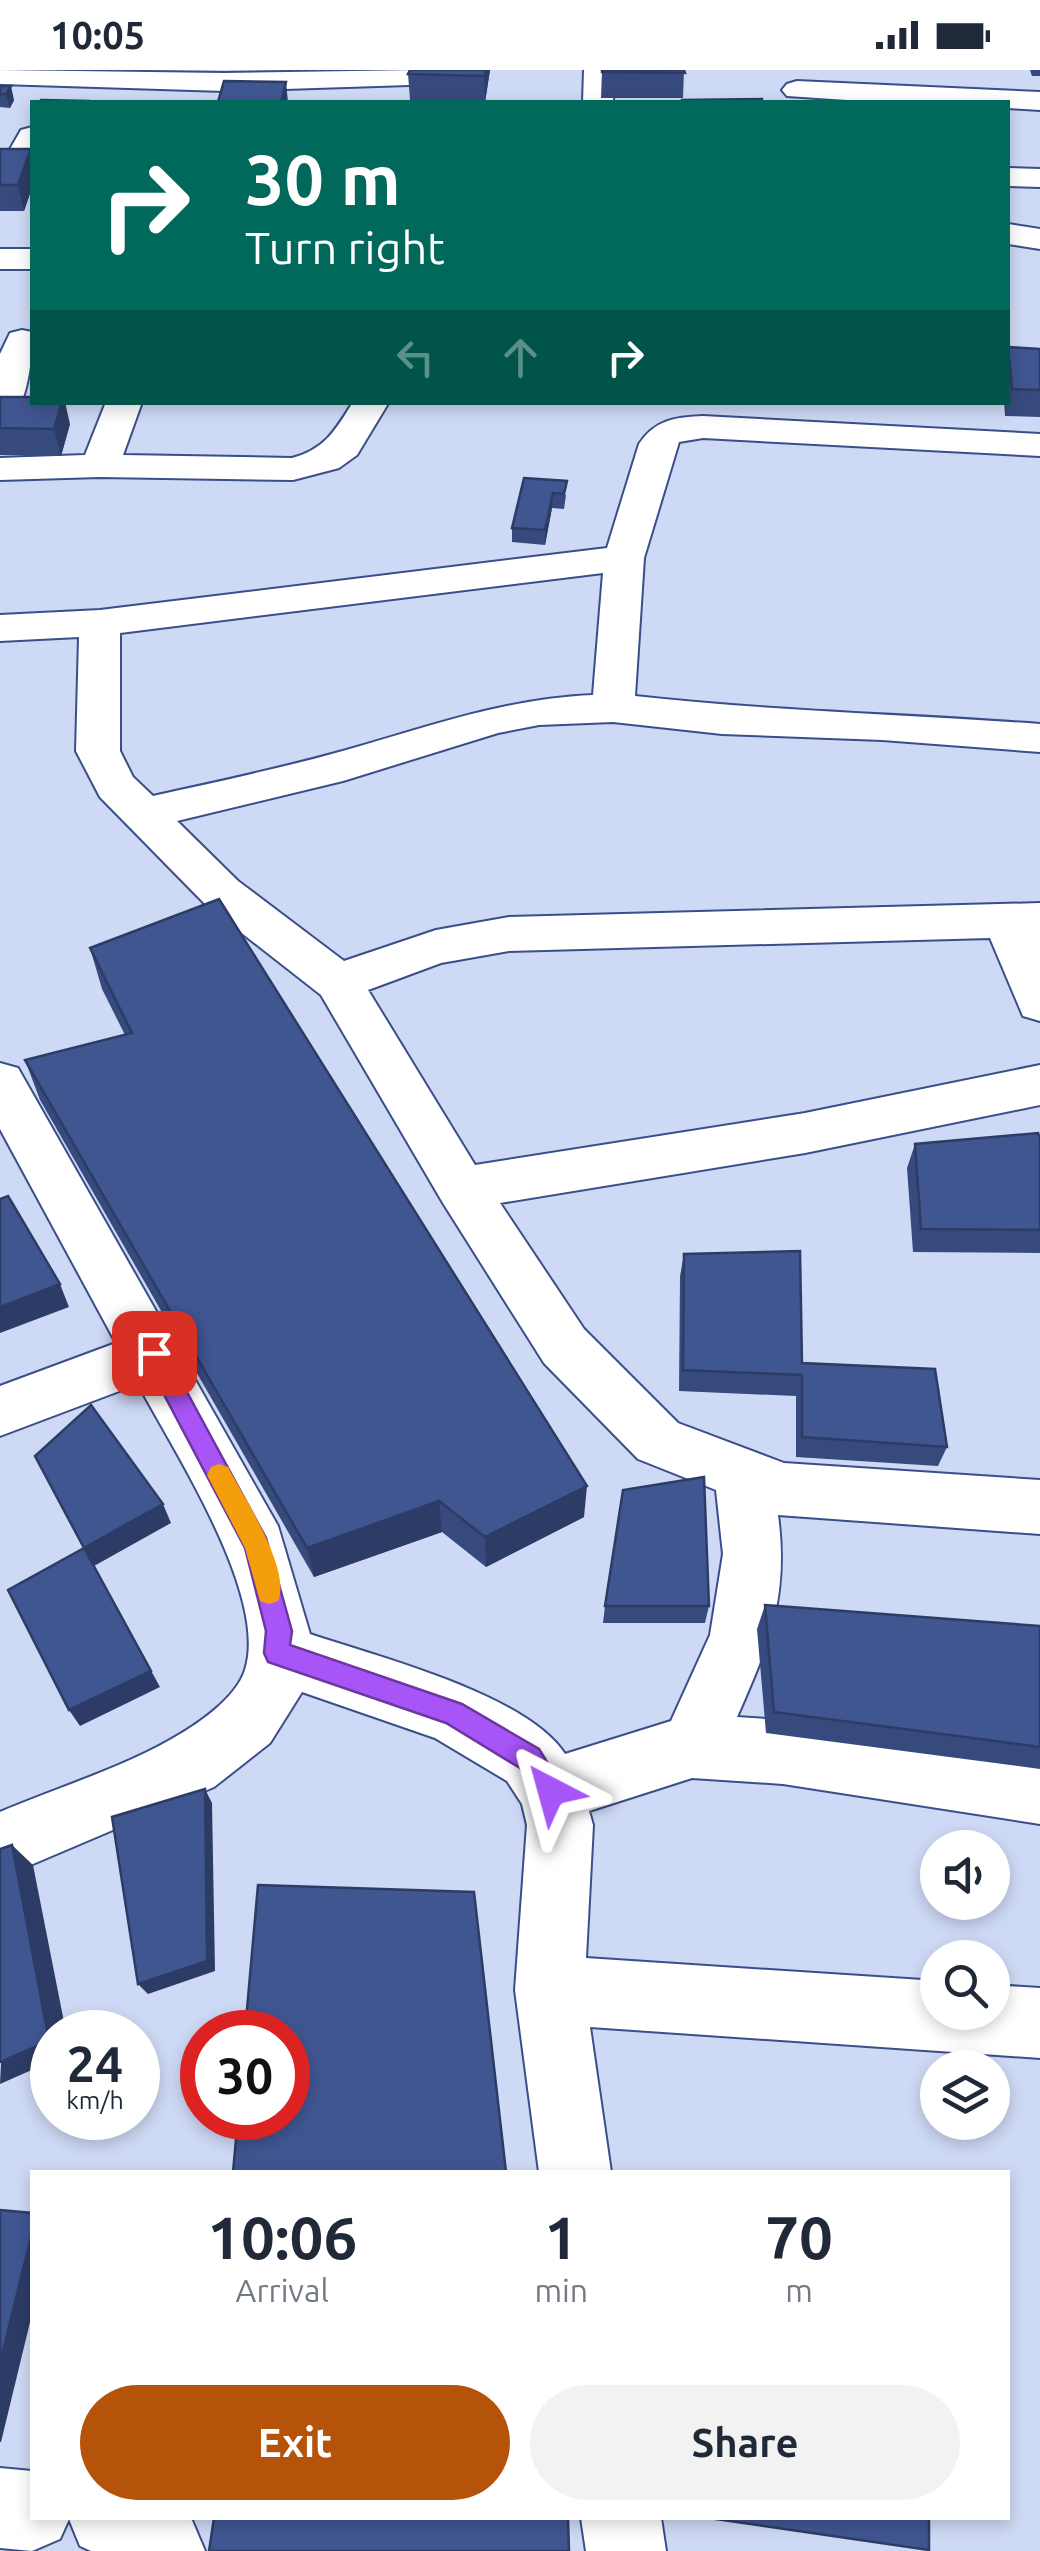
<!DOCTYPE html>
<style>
body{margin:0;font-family:Ubuntu,sans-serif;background:#f2f2f3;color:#1f2937;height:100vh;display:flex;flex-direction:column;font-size:38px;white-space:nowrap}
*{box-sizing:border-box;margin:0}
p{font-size:32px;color:#747a83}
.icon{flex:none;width:55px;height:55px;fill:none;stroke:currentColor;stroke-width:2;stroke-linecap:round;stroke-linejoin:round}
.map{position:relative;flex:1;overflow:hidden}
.panel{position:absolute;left:30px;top:2100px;width:980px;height:350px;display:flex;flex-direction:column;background:#fff;border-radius:0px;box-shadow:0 5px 15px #0003}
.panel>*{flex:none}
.top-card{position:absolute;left:30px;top:30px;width:980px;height:305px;border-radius:0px;box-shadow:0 5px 15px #0003;background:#00695c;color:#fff;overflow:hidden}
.buttons{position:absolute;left:920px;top:1760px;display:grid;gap:20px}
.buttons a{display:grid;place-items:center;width:90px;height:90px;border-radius:50%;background:#fff;box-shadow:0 5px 15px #0003;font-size:50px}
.speed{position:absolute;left:30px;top:1940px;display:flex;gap:20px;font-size:50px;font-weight:700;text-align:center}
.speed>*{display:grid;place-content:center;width:130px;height:130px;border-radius:50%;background:#fff;box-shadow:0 5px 15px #0003;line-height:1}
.speed small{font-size:25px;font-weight:400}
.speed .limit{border:15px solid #d22;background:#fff;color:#111}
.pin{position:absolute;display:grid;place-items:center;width:85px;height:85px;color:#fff;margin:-42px;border-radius:20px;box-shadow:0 5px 15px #0006}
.me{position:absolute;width:110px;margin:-55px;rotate:321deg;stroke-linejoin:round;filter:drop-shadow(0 0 8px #0008)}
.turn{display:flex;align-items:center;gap:35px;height:210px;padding:0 50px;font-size:45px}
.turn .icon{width:130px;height:130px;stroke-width:2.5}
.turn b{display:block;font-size:70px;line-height:85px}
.lanes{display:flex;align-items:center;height:95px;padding:0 50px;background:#0003;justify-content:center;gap:50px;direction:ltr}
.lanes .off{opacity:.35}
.eta{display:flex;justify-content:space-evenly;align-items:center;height:170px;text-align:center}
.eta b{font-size:60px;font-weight:700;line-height:70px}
.cta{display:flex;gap:20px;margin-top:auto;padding:20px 50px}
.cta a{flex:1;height:115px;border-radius:60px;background:#b45309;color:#fff;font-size:40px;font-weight:700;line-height:115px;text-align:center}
.cta a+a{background:#f2f2f3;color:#1f2937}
.status{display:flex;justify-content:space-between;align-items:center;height:70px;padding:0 50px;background:#fff;direction:ltr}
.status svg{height:28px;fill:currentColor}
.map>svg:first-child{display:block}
</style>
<div class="status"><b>10:05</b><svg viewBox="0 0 49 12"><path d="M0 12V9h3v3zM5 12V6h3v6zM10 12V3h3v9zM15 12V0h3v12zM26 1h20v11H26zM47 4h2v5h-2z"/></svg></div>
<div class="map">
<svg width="1040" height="2481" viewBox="0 0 1040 2481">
<rect width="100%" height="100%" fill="#ced9f5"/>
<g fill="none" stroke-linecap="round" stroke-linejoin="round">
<defs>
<path id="street" d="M0,0l224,3 195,-3 5,6 -5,6 -10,3 -185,6 -224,-7z
M584,0h30l-1,32h-30z
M797,11l243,11v18l-32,-2v-6h-131l-90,-6 -5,-6 5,-6z
M32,57v38l-14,7 -11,-2 -5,-7 19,-33z
M1008,98l32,1v18l-32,-1z
M1008,154l32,5v20l-32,-5z
M0,179h32v20h-32z
M22,260l10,2c0,28 -3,62 -19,86l-13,3v-67l10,-21z
M106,332h36l-19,53 169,3c33,-9 43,-27 61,-56h36l-32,53 -18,13 -46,12 -193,-3 -100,3v-22l85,-3z
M703,346l337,18v22l-337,-18 -24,4 -35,116 -9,138c134,15 270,18 405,28v28l-158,-12 -160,-6 -109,-12 -74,3 -41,8 -155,48 -166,40 61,60 106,80 92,-31 73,-13 531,-14v118l-17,-5 -33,-78 -481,13 -68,12 -73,27 107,175 330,-52 235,-48v40l-235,48 -305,50 84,126 94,94 106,40 256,17v54l-262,-19c11,82 -9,129 -41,202l46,3 257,38v66l-257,-40 -91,-6 -103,33 4,14 -7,133 352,23v31h54v-27l48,3v70l-450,-31 21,145h-72l-24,-182 12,-165 -5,-21 -15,-23 -72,-43 -133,-46 -32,51 -56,44 -214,91v-66c51,-22 121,-44 168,-71 26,-14 68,-42 77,-71 24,-74 -72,-220 -107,-286l-138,52v-50l116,-43 -116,-214v-66l18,5 151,266 5,2 7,19 97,171 32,108c68,23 216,60 255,120l106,-33 39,-86 13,-81 -7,-64 -78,-31 -94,-96 -101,-160 -122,-208 -115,-90 -106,-108 -24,-46 3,-114 -79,4v-26l100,-5 507,-62 32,-104c16,-24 36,-27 64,-28zM603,503l-10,122c-92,4 -167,33 -254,57 -61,17 -124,30 -186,44l-20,-19 -13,-26v-118z
M0,2398l32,3v47h159l14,33h-114l-11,-5 -11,-27 -9,20 -28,12 -32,-3z
M581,2448h80l5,33h-80z"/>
</defs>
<use href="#street" stroke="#3a4e89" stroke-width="4"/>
<use href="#street" fill="#fff" fill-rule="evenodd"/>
</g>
<path fill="#374a7d" d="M490,0l-5,32 -75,-2 -2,-26z
M602,0h82l-1,28h-82z
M1030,0h10v6h-8z
M0,16l14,14 -4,8 -10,-1z
M0,79l32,5v34l-8,23h-24z
M1008,277l32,2v68l-35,-1 -1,-14h4z
M0,327l70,27 -9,32 -61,-1z
M524,408l42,17 -2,14 -12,-1 -7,37 -33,-3v-14z
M90,878l494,569 -98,50 -44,-35 -128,45 -274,-477 -15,-40 100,-25 -23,-46z
M1040,1068v115l-127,-1 -6,-84 8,-24z
M684,1184l118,109 145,84 -9,19 -142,-9v-61l-117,-5 1,-115z
M765,1535l275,21v143l-274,-36 -9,-104z
M605,1536h104l-4,17h-102z"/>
<path fill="#2d3c66" d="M486,0h4l-5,32 -1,-26z
M286,12l2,20h-7z
M11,16l3,14 -4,8 -4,-14z
M31,79l1,39 -8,23 -6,-26z
M62,332h3l5,22 -9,32 -7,-27z
M553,423l-1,15 -7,37v-15z
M60,1214l9,23 -69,26v-26z
M587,1416l-3,31 -98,50 -1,-30z
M439,1431l3,31 -128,45 -7,-29z
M163,1434l8,19 -77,43 66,121 -80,39 -11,-16 15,-162z
M205,1719l7,14 3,168 -67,23 -10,-10z
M12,1775l21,20 33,167h-14v29l-52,23z
M32,2163v81l-31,128h-1v-79z"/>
<path fill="#405691" stroke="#2d3c66" stroke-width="2.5" d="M410,0h76l-2,6 -76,-2z
M602,0h82l1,3 -83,-1z
M224,11l62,1 -5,20h-63z
M0,16h11l-5,8h-6z
M762,29v3h-80v-2z
M41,30l48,1v1h-49z
M0,79h31l-13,36h-18z
M1008,277l32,2v41l-28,-1z
M0,327h32v5h30l-8,27 -54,-1z
M524,408l43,3 -3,13 -11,-1 -8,37 -33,-2z
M219,829l368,587 -102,51 -46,-36 -132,47 -282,-488 107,-27 -42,-85z
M1038,1063l2,5v92l-119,-1 -6,-85z
M8,1126l52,88 -60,23v-108z
M800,1181l2,112 133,6 12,78 -145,-10v-62l-119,-5 1,-116z
M91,1335l72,99 -79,44 67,123 -82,39 -61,-120 76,-42 -49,-92z
M704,1407l5,129h-104l18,-116z
M765,1535l275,21v121l-266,-35z
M205,1719l2,172 -69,23 -26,-167z
M12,1775l37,196 -49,21v-213z
M258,1815l216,7 32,280h-273l5,-54h50v-86h-43z
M0,2140l32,3v20l-32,130z
M214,2448h354l1,33h-360z
M709,2448h220v32z"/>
<path fill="#a855f7" stroke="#6d37a1" stroke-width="2.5" d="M154,1273l8,3 104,192 26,93 -2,14 172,59 77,45 26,42 -4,10 -10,3 -9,-3 -22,-33 -74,-45 -178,-61 -4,-9 2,-22 -21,-83 -103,-195 3,-7z"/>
<path fill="#f59e0b" d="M219,1394l9,3c15,29 64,103 50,134l-9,3 -9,-3 -15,-53 -38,-73 4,-8z"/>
</svg>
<div class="buttons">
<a><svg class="icon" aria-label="sound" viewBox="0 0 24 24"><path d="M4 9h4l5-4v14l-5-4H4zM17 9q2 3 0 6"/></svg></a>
<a><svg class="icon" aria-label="search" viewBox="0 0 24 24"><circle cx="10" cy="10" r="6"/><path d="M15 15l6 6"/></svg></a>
<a><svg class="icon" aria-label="layers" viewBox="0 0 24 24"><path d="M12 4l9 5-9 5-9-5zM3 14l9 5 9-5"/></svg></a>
</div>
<div class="speed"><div>24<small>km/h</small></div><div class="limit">30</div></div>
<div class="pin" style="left:154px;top:1283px;background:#d93025"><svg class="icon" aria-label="arrive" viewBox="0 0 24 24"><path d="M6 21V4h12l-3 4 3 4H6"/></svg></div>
<svg class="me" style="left:551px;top:1721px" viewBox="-20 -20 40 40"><path d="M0-17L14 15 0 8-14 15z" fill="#a855f7" stroke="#fff" stroke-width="4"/></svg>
<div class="top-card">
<div class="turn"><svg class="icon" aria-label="right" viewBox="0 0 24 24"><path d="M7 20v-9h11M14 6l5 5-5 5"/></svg><div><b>30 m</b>Turn right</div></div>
<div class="lanes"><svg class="icon off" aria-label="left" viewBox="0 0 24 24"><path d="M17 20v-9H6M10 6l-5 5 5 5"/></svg><svg class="icon off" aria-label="ahead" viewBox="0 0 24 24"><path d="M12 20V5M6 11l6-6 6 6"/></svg><svg class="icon" aria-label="right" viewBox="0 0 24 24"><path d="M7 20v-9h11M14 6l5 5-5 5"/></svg></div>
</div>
<section class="panel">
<div class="eta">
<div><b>10:06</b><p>Arrival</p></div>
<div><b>1</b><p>min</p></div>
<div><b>70</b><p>m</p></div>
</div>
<div class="cta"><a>Exit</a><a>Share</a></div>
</section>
</div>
